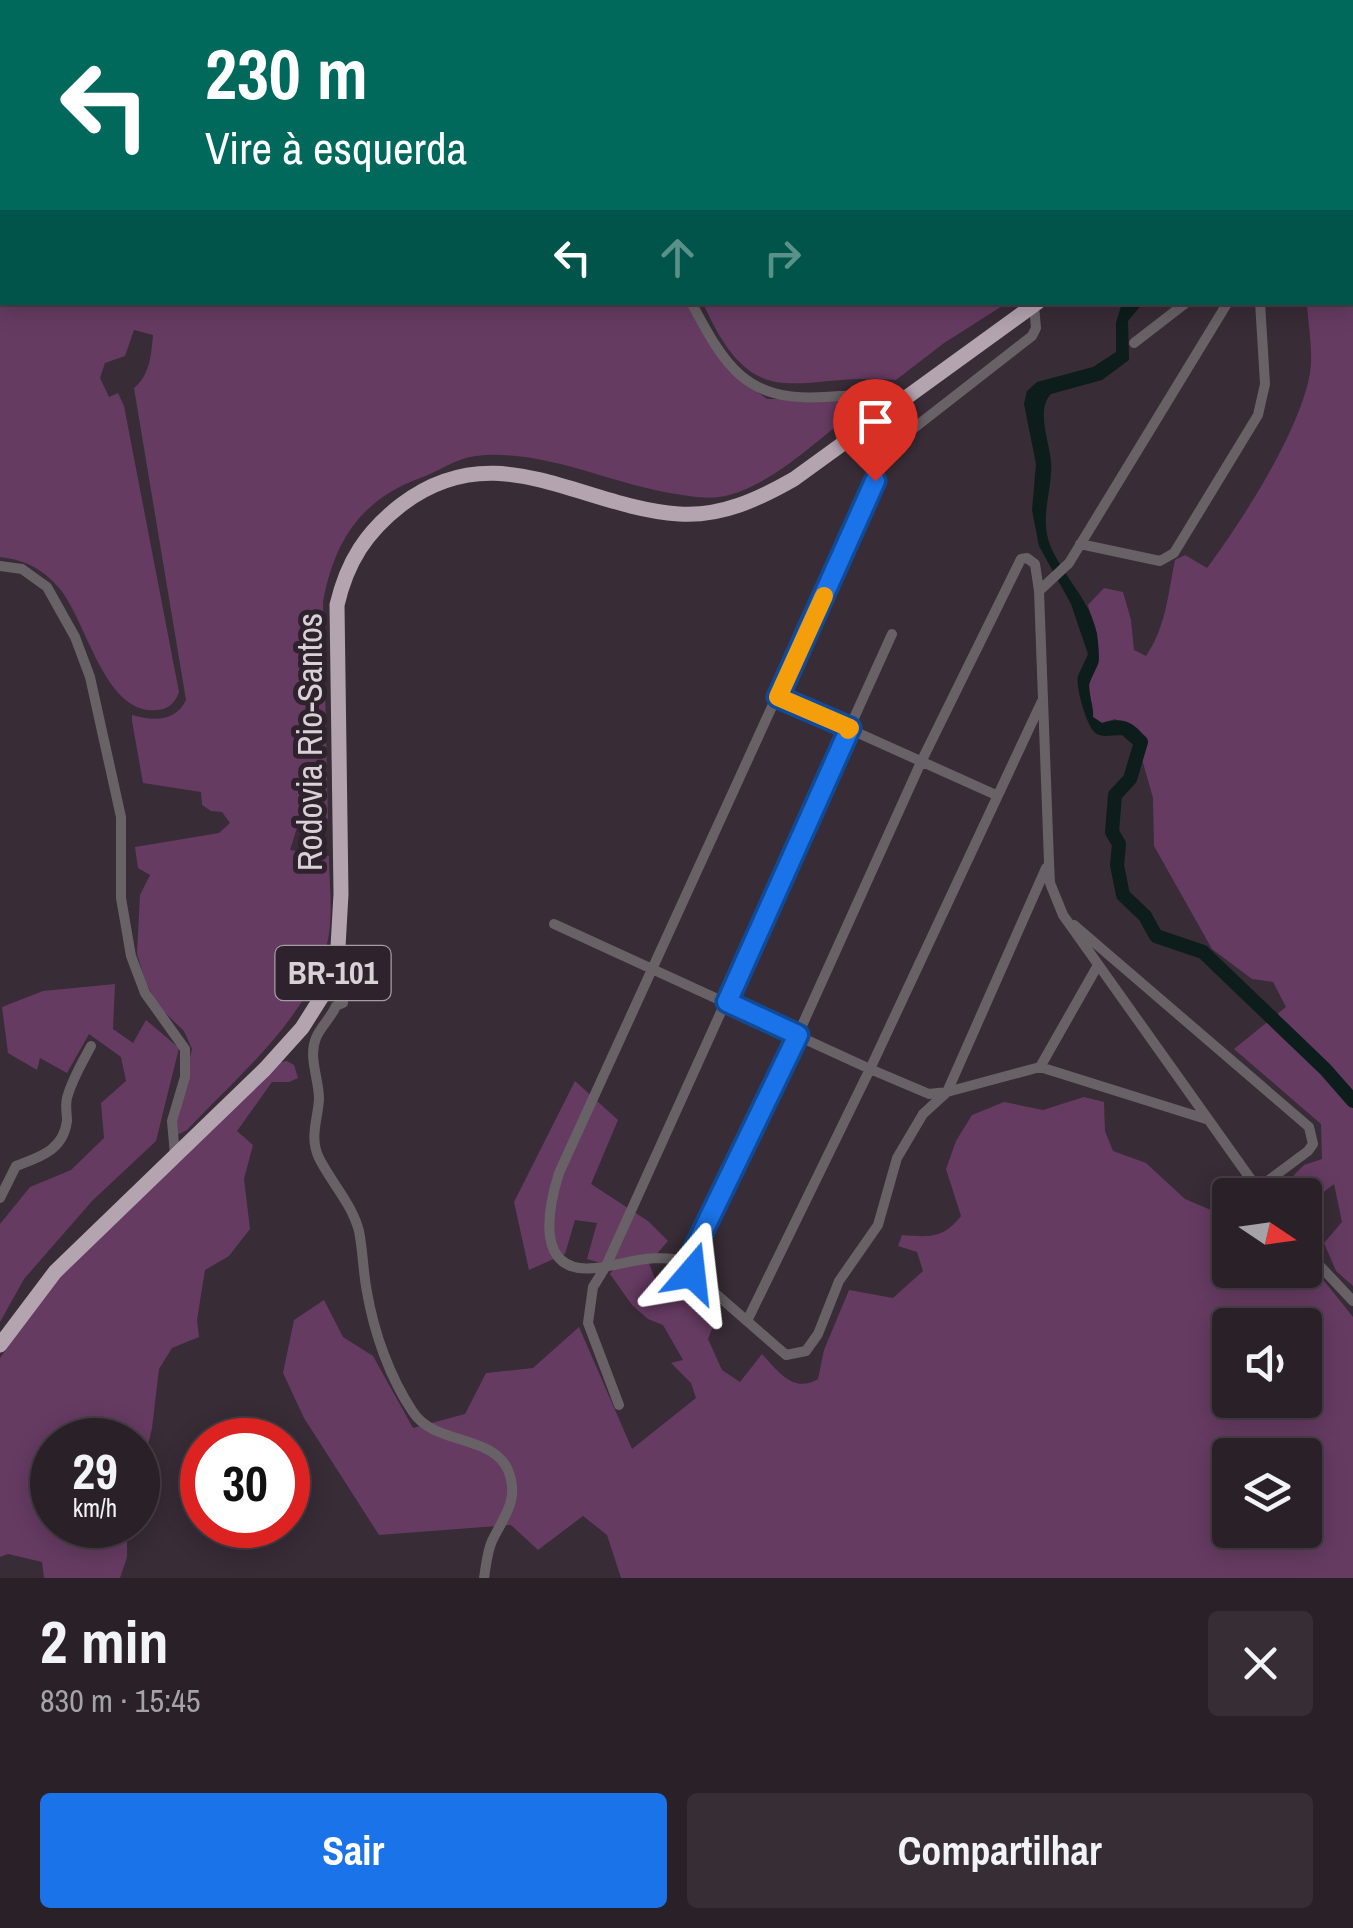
<!DOCTYPE html>
<html lang="pt">
<meta charset="utf-8">
<style>
body{margin:0;font-family:"Archivo Narrow",sans-serif;background:#362e34;color:#f1f3f6;height:100vh;display:flex;flex-direction:column;font-size:38px;white-space:nowrap}
*{box-sizing:border-box;margin:0}
p{font-size:32px;color:#a5a3a8}
.icon{flex:none;width:55px;height:55px;fill:none;stroke:currentColor;stroke-width:2;stroke-linecap:round;stroke-linejoin:round}
.map{position:relative;height:1578px;overflow:hidden}
.panel{display:flex;flex-direction:column;background:#2a2128;flex:1}
.panel>*{flex:none}
.banner{position:absolute;left:0px;top:0px;width:1355px;height:305px;box-shadow:0 5px 25px #0003,0 0 0 2px #463e45;background:#00695c;color:#fff;overflow:hidden}
.needle{width:65px;rotate:103deg}
.tools{position:absolute;left:1212px;top:1178px;display:grid;gap:20px}
.tools a{display:grid;place-items:center;width:110px;height:110px;border-radius:10px;background:#2a2128;box-shadow:0 5px 25px #0003,0 0 0 2px #463e45;font-size:50px}
.speed{position:absolute;left:30px;top:1418px;display:flex;gap:20px;font-size:50px;font-weight:700;text-align:center}
.speed>*{display:grid;place-content:center;width:130px;height:130px;border-radius:50%;background:#2a2128;box-shadow:0 5px 25px #0003,0 0 0 2px #463e45;line-height:1}
.speed small{font-size:25px;font-weight:400}
.speed .limit{border:15px solid #d22;background:#fff;color:#111}
.pin{position:absolute;display:grid;place-items:center;width:85px;height:85px;color:#fff;margin:-102px -42px;border-radius:50% 50% 50% 0;rotate:-45deg;box-shadow:0 0 10px #0007}
.pin .icon{rotate:45deg}
.me{position:absolute;width:110px;margin:-55px;rotate:17deg;stroke-linejoin:round;filter:drop-shadow(0 0 8px #0008)}
.turn{display:flex;align-items:center;gap:35px;height:210px;padding:0 40px;font-size:45px}
.turn .icon{width:130px;height:130px;stroke-width:2.5}
.turn b{display:block;font-size:70px;line-height:85px}
.lanes{display:flex;align-items:center;height:95px;padding:0 40px;background:#0003;justify-content:center;gap:50px;direction:ltr}
.lanes .off{opacity:.35}
.round{display:grid;place-items:center;flex:none;width:105px;height:105px;border-radius:10px;background:#362e34}
.head{display:flex;align-items:center;justify-content:space-between;height:170px;padding:0 40px}
h1{font-size:60px;font-weight:700;line-height:75px}
.button{display:flex;gap:20px;margin-top:auto;padding:20px 40px}
.button a{flex:1;height:115px;border-radius:10px;background:#1a73e8;color:#fff;font-size:40px;font-weight:700;line-height:115px;text-align:center}
.button a+a{background:#362e34;color:#f1f3f6}
.map>svg:first-child{display:block}
</style>
<div class="map">
<svg width="1353" height="1578" viewBox="0 0 1353 1578">
<rect width="100%" height="100%" fill="#382c36"/>
<path fill="#663b62" fill-rule="evenodd" d="M0,0l200,2h-198v300l687,1 41,69 37,27 90,-1v13l-5,5 -4,-3 -7,4 2,4c-35,27 -71,62 -114,74 -17,5 -36,2 -53,-1 -66,-10 -133,-46 -200,-38 -20,2 -38,16 -56,22 -60,22 -86,64 -97,124l5,217 -28,-1 -10,32 39,6c0,22 3,46 1,69 -7,82 -90,148 -143,205l-10,5 -4,-6 19,-80 -8,-18 -25,-24 -13,-24 -9,-29 3,-59 10,-20 -12,-7 -3,-21 84,-14 11,-10 -8,-11 -11,-1 -9,-6 -1,-13 -58,-9 -11,-62v-6c21,6 44,7 54,-15l-52,-312c16,-13 17,-33 19,-53l-19,-5 -9,26 -20,7 -5,15 9,19 9,-4 6,13 55,286c-4,11 -10,17 -22,18 -52,6 -70,-88 -97,-121 -17,-20 -34,-29 -60,-32z
M705,0h534l-533,2z
M1353,237v1049l-17,-15 -12,-28 18,-21 -8,-38 -18,14 -21,-3 -1,-20 10,-10 18,-6 -1,-35 -87,-75 52,-42 -13,-25 -21,-3 -40,-30 -58,-103 -1,-48 -11,-39 3,-22 -30,-18 -13,4 -9,-6 -4,-33 10,-23 -2,-27 -9,-29 16,-17 19,4 8,28 3,30 12,6c20,-29 22,-62 29,-96l10,-5 22,13c35,-47 100,-147 104,-204 1,-20 -3,-42 -4,-61l45,-1z
M703,303h304l-63,40 -48,37c-98,-10 -140,43 -193,-77z
M115,984l-2,45 20,14 13,-23 33,28 -23,93 -64,60 -68,78 -24,43v-98l30,-37 41,-17 33,-32 -3,-35 25,-22 -5,-24 -32,-23 -22,39 -27,-15 -3,12 -29,-17 -6,-46 41,-16z
M287,1061l7,4 4,13 -9,4h-17l-35,49 16,14 -9,34 6,50 -21,27 -24,14 -8,50 2,17 -27,11 -13,21 -7,59 -14,60v-48h-86v85h75v32l-7,21h-76l-2,-16 -34,-8 -8,3v-199l57,-79 218,-216z
M575,1081l43,39 -27,64 57,37 20,20 -19,22 8,22h16l18,-10 27,38 -10,26 14,31 18,12 22,-28c16,17 31,40 56,25l6,-29 25,-60 44,8 30,-27 -6,-19 -19,-6 4,-11c28,2 41,4 59,-19l-15,-47 10,-28 16,-26 32,-13 39,8 41,-13 20,5 1,29 8,20 33,12 39,36 45,19v52h75v-13l48,60v261h-732l-14,-43 -24,-19 -45,34 -27,-25 -132,10 -75,-117 -21,-45 11,-53 30,-20 19,37 30,19 40,72 52,-14 21,-41 47,-5 46,-41 53,122 64,-51 -5,-15 -20,-20 12,-3 -20,-35 -15,-6 -16,-14 -22,-31 5,-7 -28,-8 10,-36 -22,-3 -10,34 -36,16 -15,-68zM1230,1325h75v75h-75zM1230,1455h75v75h-75z"/>
<path fill="#0d1d1b" d="M1122,303h21l-15,18 1,39 -27,20 -51,14c-15,15 -2,47 0,67 2,29 -12,55 -1,84 13,32 40,54 47,89 1,9 3,22 1,30 -3,8 -8,15 -9,22 0,11 5,20 4,31l9,6c19,-6 31,-2 43,14l-4,5c-18,-13 -33,-2 -44,-8 -10,-4 -22,-49 -19,-58 3,-7 7,-15 10,-22l-17,-50 -32,-58 -7,-36 4,-46 -12,-60 3,-13 10,-9 56,-15 23,-15v-29z"/>
<g fill="none" stroke-linecap="round" stroke-linejoin="round">
<path stroke="#0d1d1b" stroke-width="14" d="M1129,732l12,10 -11,37 -15,16 -3,37 7,12 -2,21 6,30 22,21 11,20 47,16 122,117 28,32"/>
<path stroke="#686267" stroke-width="10" d="M200,0l3,2
M297,0l4,2
M382,0l4,2
M672,0l1,2
M1247,2l3,-2
M1352,116h1
M691,302c34,64 54,100 133,95 26,-2 50,-3 76,6
M1228,302l-159,261 -30,28 10,271 1,21 13,32 199,280
M1134,343l53,-41
M859,395l16,24
M1080,544l80,17 14,-8 84,-138 7,-31 -5,-82
M0,566l22,3 25,18 28,50 15,40 31,140v81l10,58 14,37 40,56v28l-13,44 3,34
M1039,591l-4,-27 -8,-6 -6,1 -99,201 -169,374 -65,128 4,11 94,82 20,-4 12,-17 21,-53 39,-56 19,-67 26,-44 24,-22 93,-25
M778,697l218,98
M1042,701l-172,368 59,25 18,-2 99,-224
M554,924l316,145 -123,252
M1074,925l235,202 4,17 -5,7 -51,38
M1098,965l-58,102 169,53
M332,974l10,11 1,18 -7,3c-5,12 -16,21 -20,32 -8,19 3,41 3,61 -1,20 -10,38 0,59 12,24 33,46 40,73 4,20 4,41 8,61 7,41 23,86 46,120 21,33 79,22 95,58 12,30 -4,46 -16,71 -5,11 -6,25 -8,37
M0,1198l16,-32c23,-9 47,-15 51,-45 0,-8 -2,-15 0,-23 5,-19 15,-35 24,-52
M1305,1250l48,51
M688,1262c-34,-10 -60,2 -93,6 -61,7 -47,-60 -36,-95l332,-727 141,-110 4,-8 -2,-22
M619,1405l-31,-82 5,-36 13,-21 286,-632"/>
<path stroke="#b3a4b0" stroke-width="15" d="M1352,82l1,-1
M0,1345l55,-73 210,-203 37,-41 24,-38 12,-43 3,-53 -4,-289c10,-43 29,-73 64,-100 96,-73 178,2 278,9 42,3 80,-15 115,-35l244,-177"/>
</g>
<g fill="none" stroke-linecap="round" stroke-linejoin="round">
<defs>
<path id="route" d="M692,1273l-4,-11 110,-227 -71,-33 123,-274 -72,-31 97,-216"/>
</defs>
<use href="#route" stroke="#114b97" stroke-width="25"/>
<use href="#route" stroke="#1a73e8" stroke-width="18"/>
<path stroke="#f59e0b" stroke-width="18" d="M824,596l-46,101 72,31 -2,2"/>
</g>
<g text-anchor="middle" stroke-width="10" stroke-linejoin="round" paint-order="stroke">
<rect fill="#2e232c" stroke="#a59da4" stroke-width="2.5" x="275.5" y="946" width="115" height="54" rx="8"/>
<g font-size="32" font-weight="bold" fill="#d8d1d7">
<text x="333" y="984">BR-101</text>
</g>
<g font-size="35" fill="#d8d1d7" stroke="#2e232c">
<text transform="translate(310 742) rotate(-90)" y="12">Rodovia Rio-Santos</text>
</g>
</g>
</svg>
<div class="tools">
<a><svg class="needle" viewBox="-14 -14 28 28"><path d="M0-13l5 13h-10z" fill="#e53935"/><path d="M0 13l5-13h-10z" fill="#a5a3a8"/></svg></a>
<a><svg class="icon" aria-label="sound" viewBox="0 0 24 24"><path d="M4 9h4l5-4v14l-5-4H4zM17 9q2 3 0 6"/></svg></a>
<a><svg class="icon" aria-label="layers" viewBox="0 0 24 24"><path d="M12 4l9 5-9 5-9-5zM3 14l9 5 9-5"/></svg></a>
</div>
<div class="speed"><div>29<small>km/h</small></div><div class="limit">30</div></div>
<div class="pin" style="left:875px;top:481px;background:#d93025"><svg class="icon" aria-label="arrive" viewBox="0 0 24 24"><path d="M6 21V4h12l-3 4 3 4H6"/></svg></div>
<svg class="me" style="left:692px;top:1273px" viewBox="-20 -20 40 40"><path d="M0-17L14 15 0 8-14 15z" fill="#1a73e8" stroke="#fff" stroke-width="4"/></svg>
<div class="banner">
<div class="turn"><svg class="icon" aria-label="left" viewBox="0 0 24 24"><path d="M17 20v-9H6M10 6l-5 5 5 5"/></svg><div><b>230 m</b>Vire à esquerda</div></div>
<div class="lanes"><svg class="icon" aria-label="left" viewBox="0 0 24 24"><path d="M17 20v-9H6M10 6l-5 5 5 5"/></svg><svg class="icon off" aria-label="ahead" viewBox="0 0 24 24"><path d="M12 20V5M6 11l6-6 6 6"/></svg><svg class="icon off" aria-label="right" viewBox="0 0 24 24"><path d="M7 20v-9h11M14 6l5 5-5 5"/></svg></div>
</div>
</div>
<section class="panel">
<div class="head"><div><h1>2 min</h1><p>830 m · 15:45</p></div><a class="round"><svg class="icon" aria-label="close" viewBox="0 0 24 24"><path d="M6 6l12 12M18 6L6 18"/></svg></a></div>
<div class="button"><a>Sair</a><a>Compartilhar</a></div>
</section>
